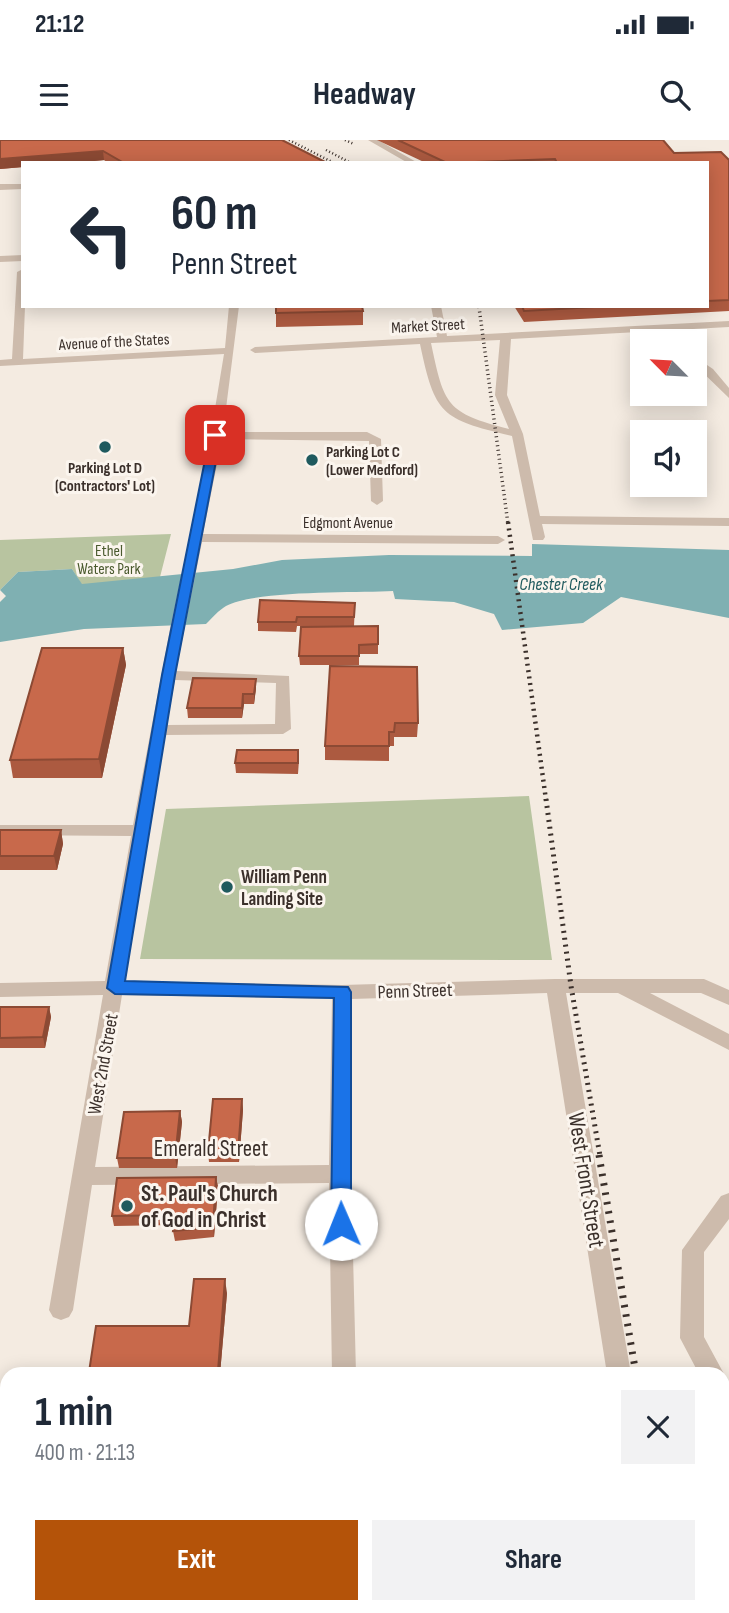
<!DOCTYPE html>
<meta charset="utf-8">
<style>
body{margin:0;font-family:"Sofia Sans Condensed",sans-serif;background:#f2f2f3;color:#1f2937;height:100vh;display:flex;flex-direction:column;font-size:26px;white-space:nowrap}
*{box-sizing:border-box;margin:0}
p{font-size:23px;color:#747a83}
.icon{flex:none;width:38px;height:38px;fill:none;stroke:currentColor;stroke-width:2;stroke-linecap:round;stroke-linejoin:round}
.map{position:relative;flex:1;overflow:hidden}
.panel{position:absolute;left:0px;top:1227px;width:730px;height:247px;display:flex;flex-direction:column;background:#fff;border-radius:21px 21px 0 0;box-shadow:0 4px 18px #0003}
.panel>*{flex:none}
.top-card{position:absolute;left:21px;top:21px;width:688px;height:147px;border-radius:0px;box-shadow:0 4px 18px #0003;background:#fff;color:#1f2937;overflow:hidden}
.needle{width:46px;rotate:294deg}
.tools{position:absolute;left:630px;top:189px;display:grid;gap:14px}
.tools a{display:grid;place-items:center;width:77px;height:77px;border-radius:0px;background:#fff;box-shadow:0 4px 18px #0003;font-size:35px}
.pin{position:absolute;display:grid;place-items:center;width:60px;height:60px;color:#fff;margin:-30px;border-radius:14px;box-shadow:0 4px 10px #0006}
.me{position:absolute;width:77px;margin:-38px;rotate:359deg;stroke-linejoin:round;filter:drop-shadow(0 0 5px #0008)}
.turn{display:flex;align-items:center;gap:24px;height:147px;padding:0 35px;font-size:32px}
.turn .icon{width:91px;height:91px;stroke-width:2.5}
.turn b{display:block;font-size:49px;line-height:60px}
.round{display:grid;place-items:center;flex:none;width:74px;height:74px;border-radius:0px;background:#f2f2f3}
.summary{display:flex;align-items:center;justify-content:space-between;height:119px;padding:0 35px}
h1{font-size:42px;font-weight:700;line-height:52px}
.button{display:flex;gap:14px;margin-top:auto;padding:14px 35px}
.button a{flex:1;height:80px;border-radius:0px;background:#b45309;color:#fff;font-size:28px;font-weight:700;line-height:80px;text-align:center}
.button a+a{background:#f2f2f3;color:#1f2937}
.status{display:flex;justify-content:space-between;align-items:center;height:49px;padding:0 35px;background:#fff;direction:ltr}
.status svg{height:19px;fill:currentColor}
header{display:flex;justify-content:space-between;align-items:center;height:91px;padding:0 35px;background:#fff;font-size:32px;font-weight:700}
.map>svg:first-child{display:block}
</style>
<div class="status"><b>21:12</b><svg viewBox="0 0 49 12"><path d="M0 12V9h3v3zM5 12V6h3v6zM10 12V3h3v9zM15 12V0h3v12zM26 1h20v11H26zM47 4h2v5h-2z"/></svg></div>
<header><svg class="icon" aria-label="menu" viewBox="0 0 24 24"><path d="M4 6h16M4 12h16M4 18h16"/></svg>Headway<svg class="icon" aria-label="search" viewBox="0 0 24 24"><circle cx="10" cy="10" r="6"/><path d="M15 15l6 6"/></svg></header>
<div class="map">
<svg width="729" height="1473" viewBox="0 0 729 1473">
<rect width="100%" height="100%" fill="#f4ebe1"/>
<path fill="#b8c4a0" d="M171,394l-11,43 -78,8 -10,-16 -54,3 -18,18v-50z
M529,656l23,164 -412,-1 26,-150z"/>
<path fill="#7fb0b2" d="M532,404l197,6v68l-108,-21 -38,26 -81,7 -8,-16 -40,-12 -59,-3 -2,-8c-38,2 -137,-1 -167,15 -7,4 -14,12 -20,18l-122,5 -84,13v-40l6,-6 -6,-6 18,-18 54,-3 10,15 151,-15 49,-9 107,-5 143,1z"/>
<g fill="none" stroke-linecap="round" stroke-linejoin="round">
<path fill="#cdbbac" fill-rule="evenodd" d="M368,0h10l40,23h-10z
M0,44h23v5l-23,1z
M23,115v6l-23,1v-6z
M23,129v37h2l-2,53 202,-11 4,-42h10l-16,126h144l14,7 2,62 -6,4 -6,-4 -2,-60 -147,-2 -19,95 295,2 7,4 -7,4 -296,-2 -26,129 113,5 2,53 -8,5 -118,1 -41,246 218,4 213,-6h149l25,11v15l-28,-12h-51l79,41v16l-111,-57h-52l65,381h-24l-60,-381 -196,6v175l5,200h-24l-3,-191 -237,2 -19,125 -4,7 -8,3 -8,-3 -4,-7 54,-315 -103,2v-14l105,-2 26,-145 -131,-1v-10h133l37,-196 39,-184 15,-91 -224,12v-6l12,-1 5,-87zM175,540l101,3 -1,41 -108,1zM122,855l210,4 -3,166 -234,2z
M431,166h10l6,30 282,-15v6l-218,12 -4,56 16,39 17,82 189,2v8l-187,-2 3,13 -2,3h-10l-21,-104c-70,-17 -77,-20 -92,-92l-165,9 -5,-3 5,-3 182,-10zM500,200l-5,55 14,34c-63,-16 -65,-24 -78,-86z
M695,217l18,12 16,19v10l-34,-33z
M729,1053v26l-25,33v85l20,37 -1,3v-3h-24l-19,-36 2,-88 39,-54z
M723,1242l6,2v31l-6,-2z
M7,1276v24l-7,1v-24z
M336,1466h28v7h-28z
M643,1466h28l1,7h-28z"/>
<path stroke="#3b302b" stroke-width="2.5" stroke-dasharray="1 2.5" stroke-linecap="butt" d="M289,0l45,23
M345,0l9,4
M326,10l25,13"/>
<path stroke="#3b302b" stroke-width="3.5" stroke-dasharray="1 3.5" stroke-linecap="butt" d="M479,167l29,217"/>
<path stroke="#3b302b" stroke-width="4.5" stroke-dasharray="2 4.5" stroke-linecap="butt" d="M508,382l38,278"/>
<path stroke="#3b302b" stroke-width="5" stroke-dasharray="2 5" stroke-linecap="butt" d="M546,659l25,187 29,170"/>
<path stroke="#3b302b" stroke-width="7" stroke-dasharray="2.5 7" stroke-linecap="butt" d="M599,1015l37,219
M675,1466l1,7"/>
</g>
<path fill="#ac5a40" d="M0,0l327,23h-219l-4,-3 -30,3h-51v4l-23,2z
M377,0h286l11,13 55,7v151l-205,11 -10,-16h193v-143h-281z
M276,166l87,5v14l-87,2z
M355,463l-1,23h-57l-1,6 -38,-1v-9z
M378,486v28h-19v11h-59l-1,-9z
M123,508l3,17 -24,113h-89l-3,-18z
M330,526l88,57 -1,14h-23v9h-5v15l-64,-1v-14z
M256,548l-2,16h-10l-2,14h-54l-1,-10z
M299,620l-1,14 -62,-1 -1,-10z
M0,690h61l2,14 -6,26h-57z
M0,867h49l2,10 -6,31h-45z
M242,959l1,11 -4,52h-30l-1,-10z
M180,971l2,11 -5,46h-58l-2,-10z
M216,1037l2,10 -4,50 -39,4 -2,-10 1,-6 -60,1 -2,-10z
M227,1153l-7,81h-131v-2l100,-46z
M57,1466h265v7h-263z"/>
<path fill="#8c4a34" d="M103,11l1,9 -30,3h-51v4l-23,2v-10z
M123,508l3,17 -24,113 -3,-19z
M256,539v9l-2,16v-10z
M243,554l1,10 -2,14v-10z
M61,690l2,14 -6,26 -3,-14z
M49,867l2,10 -6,31 -2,-11z
M242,959l1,11 -4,52 -1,-10z
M180,971l2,11 -5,46 -2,-10z
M216,1037l2,10 -4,50 -1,-10z
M225,1139l2,14 -7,81h-2z"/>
<path fill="#c8694b" stroke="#8c4a34" stroke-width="2" d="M0,0h282l45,23h-203l-21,-12 -103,8z
M398,0h265l11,13 47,-1 8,8v140l-22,1v-138h-150l-2,-4 -108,4z
M276,166h86l1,5 -87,2z
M522,166h90l-88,5z
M260,460l95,3 -1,14h-57l-1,5h-38z
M378,486v18l-19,1v11h-60l2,-29z
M42,508h81l-24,111 -89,1z
M330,526l87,1 1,56h-23l-1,9h-5v14h-64z
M193,538l63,1 -2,15h-11l-1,14h-55z
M237,610h61v13h-63z
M0,690h61l-7,26h-54z
M0,867h49l-6,30 -43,1z
M213,959h29l-4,53h-30z
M180,971l-5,47h-58l7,-46z
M216,1037l-3,50 -40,4 3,-16 -64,1 5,-38z
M194,1139h31l-7,92 -129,1 7,-46h93z
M361,1466h268v7h-268z"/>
<path fill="#1a73e8" stroke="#114b97" stroke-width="2" d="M215,292l6,3 -46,240 -50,306 223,6 3,5v232l-3,6 -7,2 -7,-2 -3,-6 3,-226 -219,-4 -8,-6 55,-313 48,-240z"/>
<g fill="#1f5a5e" stroke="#fbf5ee" stroke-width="2.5">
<circle cx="105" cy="307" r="7"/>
<circle cx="312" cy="320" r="7"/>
<circle cx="227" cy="747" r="7"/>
<circle cx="127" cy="1066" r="7"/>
</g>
<g text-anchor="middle" stroke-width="6" stroke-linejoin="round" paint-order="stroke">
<g font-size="16" fill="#3b302b" stroke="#fbf5ee">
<text transform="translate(428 185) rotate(-3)" y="6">Market Street</text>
<text transform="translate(114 201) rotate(-3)" y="6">Avenue of the States</text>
<text x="348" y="388">Edgmont Avenue</text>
</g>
<g font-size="16" font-weight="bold" fill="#3b302b" stroke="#fbf5ee" text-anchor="start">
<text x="326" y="317">Parking Lot C<tspan x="326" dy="18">(Lower Medford)</tspan></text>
<text x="105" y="333" text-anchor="middle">Parking Lot D<tspan x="105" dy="18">(Contractors' Lot)</tspan></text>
</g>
<g font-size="16" fill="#4a5a2e" stroke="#fbf5ee">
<text x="109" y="416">Ethel<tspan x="109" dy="18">Waters Park</tspan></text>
</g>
<g font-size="18" font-style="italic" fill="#1f5a5e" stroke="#fbf5ee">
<text x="561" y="450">Chester Creek</text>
</g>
<g font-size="19" font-weight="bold" fill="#3b302b" stroke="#fbf5ee" text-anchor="start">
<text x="241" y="743">William Penn<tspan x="241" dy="22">Landing Site</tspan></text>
</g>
<g font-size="19" fill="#3b302b" stroke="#fbf5ee">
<text transform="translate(415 850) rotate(-2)" y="7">Penn Street</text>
<text transform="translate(102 924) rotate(-80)" y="7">West 2nd Street</text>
</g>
<g font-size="23" fill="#3b302b" stroke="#fbf5ee">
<text x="211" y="1016">Emerald Street</text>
<text transform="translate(587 1040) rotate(81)" y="8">West Front Street</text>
</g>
<g font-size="23" font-weight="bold" fill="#3b302b" stroke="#fbf5ee" text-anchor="start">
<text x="141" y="1061">St. Paul's Church<tspan x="141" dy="26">of God in Christ</tspan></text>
</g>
</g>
</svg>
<div class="tools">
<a><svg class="needle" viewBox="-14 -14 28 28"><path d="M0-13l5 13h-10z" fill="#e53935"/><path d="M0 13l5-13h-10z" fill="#747a83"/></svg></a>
<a><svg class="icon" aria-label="sound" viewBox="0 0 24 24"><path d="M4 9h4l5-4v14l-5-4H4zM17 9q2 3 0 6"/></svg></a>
</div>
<div class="pin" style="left:215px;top:295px;background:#d93025"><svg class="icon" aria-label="arrive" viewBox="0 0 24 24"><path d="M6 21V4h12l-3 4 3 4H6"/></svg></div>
<svg class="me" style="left:341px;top:1084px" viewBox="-20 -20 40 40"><circle r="19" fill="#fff"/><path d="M0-13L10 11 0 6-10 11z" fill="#1a73e8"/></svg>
<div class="top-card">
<div class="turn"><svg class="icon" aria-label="left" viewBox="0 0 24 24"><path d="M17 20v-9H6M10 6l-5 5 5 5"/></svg><div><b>60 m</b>Penn Street</div></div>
</div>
<section class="panel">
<div class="summary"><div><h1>1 min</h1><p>400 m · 21:13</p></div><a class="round"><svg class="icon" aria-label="close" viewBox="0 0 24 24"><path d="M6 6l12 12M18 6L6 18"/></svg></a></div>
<div class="button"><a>Exit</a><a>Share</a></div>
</section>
</div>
